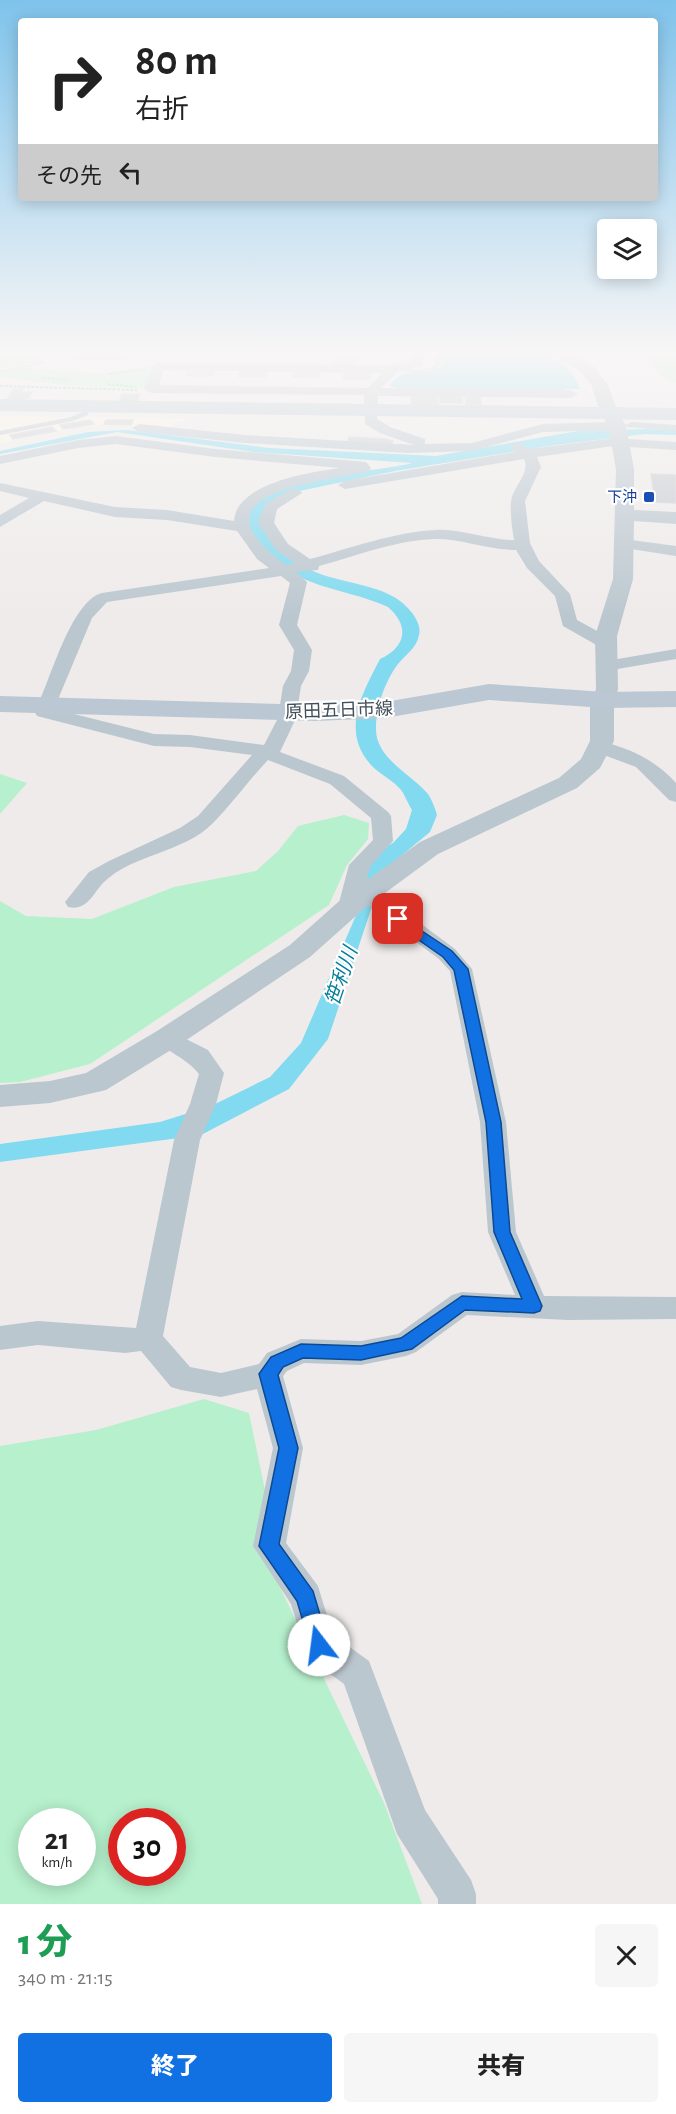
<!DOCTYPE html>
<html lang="ja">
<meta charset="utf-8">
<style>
body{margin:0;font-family:"Alegreya Sans","Noto Sans JP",sans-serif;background:#f6f6f6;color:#222;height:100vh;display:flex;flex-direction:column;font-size:22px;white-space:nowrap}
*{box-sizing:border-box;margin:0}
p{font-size:20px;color:#767676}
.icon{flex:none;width:33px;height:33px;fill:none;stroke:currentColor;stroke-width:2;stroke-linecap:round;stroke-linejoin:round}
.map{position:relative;height:1904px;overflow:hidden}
.sheet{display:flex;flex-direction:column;background:#fff;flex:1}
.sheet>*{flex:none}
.banner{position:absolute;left:18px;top:18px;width:640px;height:183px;border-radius:6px;box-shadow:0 3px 15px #0003;background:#fff;color:#222;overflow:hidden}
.tools{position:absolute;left:597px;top:219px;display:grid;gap:12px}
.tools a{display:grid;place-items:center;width:60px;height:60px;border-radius:6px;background:#fff;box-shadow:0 3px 15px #0003;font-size:30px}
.speed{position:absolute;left:18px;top:1808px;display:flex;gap:12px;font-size:30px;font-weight:700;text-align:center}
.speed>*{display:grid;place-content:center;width:78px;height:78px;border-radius:50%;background:#fff;box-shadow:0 3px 15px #0003;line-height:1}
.speed small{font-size:15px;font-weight:400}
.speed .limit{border:9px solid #d22;background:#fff;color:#111}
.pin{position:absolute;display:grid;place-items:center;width:51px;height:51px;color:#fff;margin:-26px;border-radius:12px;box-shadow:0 3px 9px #0006}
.me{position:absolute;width:66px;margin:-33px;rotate:345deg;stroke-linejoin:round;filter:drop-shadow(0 0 4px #0008)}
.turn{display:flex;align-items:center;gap:21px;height:126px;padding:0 18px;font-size:27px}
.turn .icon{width:78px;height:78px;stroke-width:2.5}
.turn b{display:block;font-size:42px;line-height:51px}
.then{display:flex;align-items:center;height:57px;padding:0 18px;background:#0003;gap:12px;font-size:22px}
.round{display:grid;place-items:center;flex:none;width:63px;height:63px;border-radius:6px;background:#f6f6f6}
.summary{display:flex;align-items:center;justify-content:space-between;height:102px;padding:0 18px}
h1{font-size:36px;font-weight:800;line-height:45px;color:#1e9e55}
.primary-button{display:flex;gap:12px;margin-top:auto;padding:12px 18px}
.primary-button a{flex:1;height:69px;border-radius:6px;background:#1171e3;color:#fff;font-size:24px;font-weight:800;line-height:69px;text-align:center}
.primary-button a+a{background:#f6f6f6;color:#222}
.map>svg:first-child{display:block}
</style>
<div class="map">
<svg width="676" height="1904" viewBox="0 0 676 1904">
<rect width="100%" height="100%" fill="#efebeb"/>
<path fill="#fcf4e2" d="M0,416l189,3 -14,3 -5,7 -60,-4 -30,2 -80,16z"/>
<path fill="#b6f0cc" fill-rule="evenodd" d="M0,350h26l18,4 -3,7 -41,7z
M676,353v30l-18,-9 -8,-15z
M152,366l-7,22h-4l-76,-3 -65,-8v-5l27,-4 74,6z
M0,774l27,9 -27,31z
M344,815l25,8 -1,16 -21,26 -18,40 -239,159 -70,18 -20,1v-182l26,15 66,3 82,-32 82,-16 22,-20 20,-25z
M204,1399l45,14 16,77 -6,54 125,259 38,101h-422v-458l96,-16zM32,1821h50v51h-50zM122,1821h50v51h-50z"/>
<path fill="#81daef" d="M448,350h86c22,6 38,17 46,39h-14l-9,3 -159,-4 -8,-2c6,-17 34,-13 50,-18z
M647,429l29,1v5l-31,-1 -90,11 -160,26 -110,23 -22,20c10,14 26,42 39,51 33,22 86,14 111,49 4,6 8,14 6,21 -2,13 -14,20 -21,29 -13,17 -22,43 -22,64 -1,30 35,46 52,66 4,6 7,14 9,21l-7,17 -46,38 -56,169 -39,50 -88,46 -201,27v-18l160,-22 51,-16 59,-29 31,-34 56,-130 12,-53 6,-7 18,-10 13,-14 6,-19c-4,-6 -7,-15 -11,-20 -8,-10 -20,-15 -29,-24 -32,-34 -10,-72 8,-107 26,-12 30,-33 8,-52 -30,-14 -65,-17 -94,-33 -19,-11 -41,-29 -45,-50 -10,-47 133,-52 163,-61l-158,-11 -137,-20 -117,22v-3l88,-19 39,-2 142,18 167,8 142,-25z"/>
<path fill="#c8cbd1" stroke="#cfd2d8" stroke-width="1.5" d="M342,350h12l-4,6 9,1 -6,9 -20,-2z
M196,370h19l-1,6h-27l1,-4z
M248,370l19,1 -1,6h-27v-5z
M301,371h19l-1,7 -27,-1 1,-4z
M344,371l27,1 -1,7h-27z
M13,389h10l-1,3h10l-3,6 -23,3z
M122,394h18l-3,8h-18z
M440,395l22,3 1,5h-23z
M438,396v10h-27v-9z
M465,396h16v9h-15z
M90,420l4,4 -31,5 -3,-4z
M106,420h27l-2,5 -27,-1z
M52,427l4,4 -43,8 -3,-4z
M349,437l36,2 8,2 -2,5 -44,-4z
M651,474l25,1v28l-21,-1z"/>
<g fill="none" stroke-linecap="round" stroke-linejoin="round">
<path stroke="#6dcf9d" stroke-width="2" stroke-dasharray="3 1.5" stroke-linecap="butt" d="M1,372l43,-10
M109,374l33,-4
M43,378l25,2
M107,384l29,3
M0,386l137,4"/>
<path fill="#bbc7cf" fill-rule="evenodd" d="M441,350h6l-9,19 -18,5 -30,-5 3,-2 27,3 13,-3z
M85,411h3v4l-15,6 -73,14v-4l71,-14z"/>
<path fill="#bbc7cf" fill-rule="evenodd" d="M631,422l45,3v6l-49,-4 -1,-2z"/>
<path fill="#bbc7cf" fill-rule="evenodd" d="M42,350l61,3 61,-3c-18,14 -104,14 -122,0z
M415,350h12l-6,16 -24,6 -16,16 190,2 7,4 -7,4 -193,-2 -1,23 13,8 35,12v5l47,-1 71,-19 74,-2 7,4 -7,4 -74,2 -71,19 -64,2 -163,-10 -106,-11 -7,-4 7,-4 106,11 169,10 -34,-12 -15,-9 -1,-29 -213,-2 -7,-4 8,-22 6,-4 235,2 18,-4zM163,370h3l216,3 -14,15 -209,-3z
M116,436l99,13 151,13 5,6 -2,3c-50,12 -184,21 -83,94l9,-2 -19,-13 -18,-27 7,-19 25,-14h10l2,3 -25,16 -3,14 14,21 22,15c41,-11 84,-27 126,-29 23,-2 52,10 78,10 -2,-12 -4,-26 -3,-38 1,-15 20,-28 13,-43l-179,30 -7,-4 7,-4 170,-29 -5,-5 7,-4 13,6 83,-11 63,4v8l-63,-4 -76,11 4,10 -16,34 5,42 9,18 31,33 7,26 35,19 3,4 -3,4h-12l-37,-21 -8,-30 -28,-28 -11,-18c-28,0 -54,-11 -78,-11 -40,0 -81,17 -119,27l-1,4 -22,2 11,10 -10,43 15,25 -3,21 -8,15 -5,32 -16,34 64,24 44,36 3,4 2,25 -23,26 -5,21 9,1 81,60 17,20 34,153 10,110 28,64 132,1v22l-108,1 -101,-5 -51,37 -10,4 -45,9 -57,-2 -17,8 -4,5 20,72 -17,95 32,43 15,49 36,26 56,149 46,70 5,14v10h-38v-5l-41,-65 -53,-150 -37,-27 -16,-53 -38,-58 20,-98 -16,-59 -36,8 -40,-7 -10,-3 -30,-36 -16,2 -87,-8 -38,5v-24l38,-5 98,7 38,-188 16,-36 9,-30c-13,-17 -34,-22 -43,-36l4,-6 8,-2 40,20 16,23 -8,31 -16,36 -37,196 27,31 31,6 38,-9 8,-11 34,-14 60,2 37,-7 54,-39 10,-3 53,3 -27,-63 -8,-110 -30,-151 -11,-12 -78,-58 -5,14h-16l-3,-5 12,-45 24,-25 -2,-22 -41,-34 -62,-24c-19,20 -36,44 -55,63 -29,30 -81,31 -110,60 -11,12 -16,28 -35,24l-3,-5 24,-30 20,-11 71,-33 18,-12 54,-61 -62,-8 -36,-1 -117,-30 -6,-11 9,-5c12,-27 33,-100 62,-107l167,-25 -12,-9 -20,-28 -70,-11 -52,-3 -71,-16 -44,26v-12l29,-17 -29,-7v-8l115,24 52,3 67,11c2,-38 77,-49 106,-53l-125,-11 -99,-13 -38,4 -78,16v-8l78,-16zM281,576l9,7 -11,42 15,25 -3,21 -8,15 -5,32 -14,27 -74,-10 -36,-1 -100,-25 38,-91 15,-16z
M624,539l52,7v10l-58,-9 -2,-3z
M676,649v10l-70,12 -9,-5 9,-5z
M600,741c31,8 54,18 76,42v19l-7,-2 -33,-33 -43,-16 -3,-4z"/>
<path fill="#bbc7cf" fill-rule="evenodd" d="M547,350h20l26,16 15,19 10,28 8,12 8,44v41l42,2v12l-42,-3 -1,58 -16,57 1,53 -4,17v35l-14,27 -23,20 -139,66 -72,53 -56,50 -131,88 -73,45 -56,13 -50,4v-22l50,-4 36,-8 71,-42 133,-86 56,-50 74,-53 139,-64 22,-19 9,-18v-35l6,-17 -1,-53 18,-57 3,-110 -8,-44 -8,-12 -8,-27 -11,-14z"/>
<path fill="#bbc8d4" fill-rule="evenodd" d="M0,399l676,9v12l-676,-9z
M489,684l115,8 72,-1v16l-72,1 -115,-8 -104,18 -69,3 -316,-9v-16l316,9 69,-3z"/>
</g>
<linearGradient id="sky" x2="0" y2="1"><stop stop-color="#7fc3eb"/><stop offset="0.57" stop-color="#f8f6f6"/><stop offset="1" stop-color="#f8f6f6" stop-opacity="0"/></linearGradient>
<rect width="676" height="617" fill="url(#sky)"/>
<path fill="#1171e3" stroke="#0b4994" stroke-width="1.5" d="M398,915l54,36 16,18 33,153 9,110 32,74 -2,5 -6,2 -69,-3 -53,39 -51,11 -58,-2 -20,9 -5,8 20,73 -19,96 34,47 16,54 -3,7 -7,3 -7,-3 -15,-51 -38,-55 20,-98 -20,-74 12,-17 30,-13 60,2 40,-8 61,-42 60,3 -28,-67 -8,-110 -32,-152 -11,-13 -50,-35 -2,-3z"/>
<rect fill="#1a4fb4" stroke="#fff" stroke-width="2" x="643" y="491" width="12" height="12" rx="3"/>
<g text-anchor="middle" stroke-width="4.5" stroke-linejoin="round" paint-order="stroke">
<g font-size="15" fill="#164399" stroke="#fff" text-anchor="end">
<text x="637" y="502">下沖</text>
</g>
<g font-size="18" fill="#43505a" stroke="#fff">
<text transform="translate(339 710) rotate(-2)" y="6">原田五日市線</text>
</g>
<g font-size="20" font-style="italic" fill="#077f9b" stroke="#fff">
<text transform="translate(341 976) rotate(-71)" y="7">笹利川</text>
</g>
</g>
</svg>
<div class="tools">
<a><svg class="icon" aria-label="layers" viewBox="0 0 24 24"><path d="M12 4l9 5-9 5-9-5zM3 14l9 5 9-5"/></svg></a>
</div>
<div class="speed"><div>21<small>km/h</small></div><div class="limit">30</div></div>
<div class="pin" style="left:398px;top:919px;background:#d93025"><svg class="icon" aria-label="arrive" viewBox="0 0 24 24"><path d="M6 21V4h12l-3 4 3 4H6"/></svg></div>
<svg class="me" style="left:319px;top:1645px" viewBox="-20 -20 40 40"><circle r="19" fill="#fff"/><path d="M0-13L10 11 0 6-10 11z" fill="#1171e3"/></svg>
<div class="banner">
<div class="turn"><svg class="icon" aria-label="right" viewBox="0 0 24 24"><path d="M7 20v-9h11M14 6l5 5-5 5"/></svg><div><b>80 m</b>右折</div></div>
<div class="then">その先<svg class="icon" aria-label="left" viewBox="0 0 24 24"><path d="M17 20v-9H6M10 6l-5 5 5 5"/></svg></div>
</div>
</div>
<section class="sheet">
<div class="summary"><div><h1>1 分</h1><p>340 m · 21:15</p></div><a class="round"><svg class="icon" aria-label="close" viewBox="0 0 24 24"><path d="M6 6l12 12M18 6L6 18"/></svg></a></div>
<div class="primary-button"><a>終了</a><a>共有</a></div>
</section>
